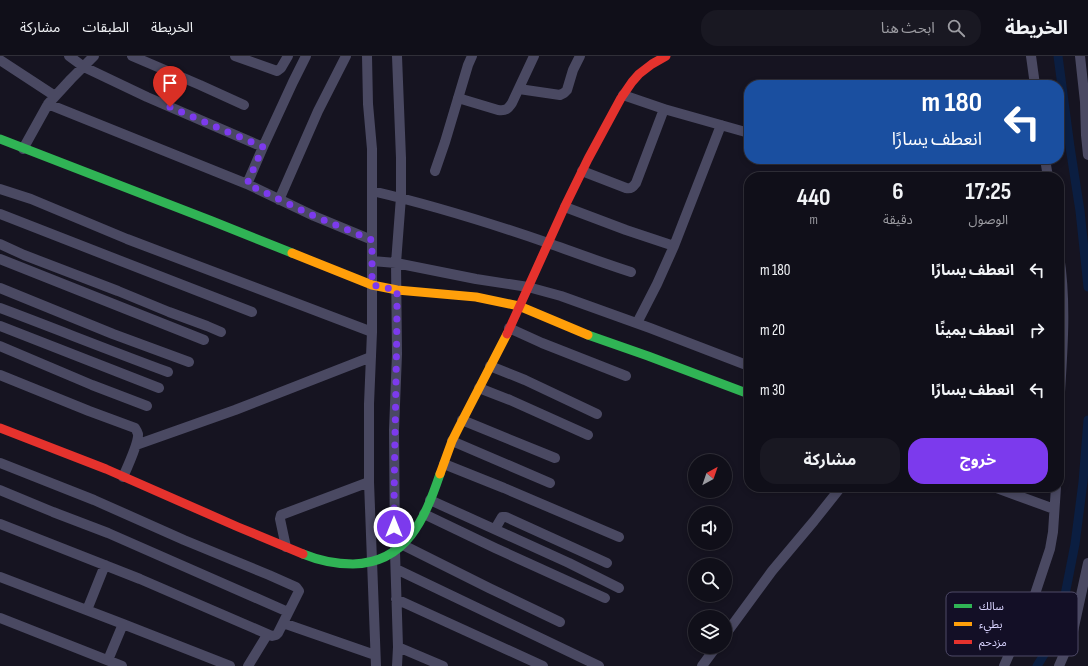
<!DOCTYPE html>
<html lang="ar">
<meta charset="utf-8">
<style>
body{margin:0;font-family:"Sofia Sans Condensed","Noto Sans Arabic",sans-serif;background:#191822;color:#f1f3f6;direction:rtl;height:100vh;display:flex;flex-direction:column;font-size:15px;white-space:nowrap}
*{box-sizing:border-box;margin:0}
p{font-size:13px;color:#9c9ca2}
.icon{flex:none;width:22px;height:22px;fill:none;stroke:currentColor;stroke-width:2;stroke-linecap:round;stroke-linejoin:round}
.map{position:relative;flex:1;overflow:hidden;direction:ltr}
.side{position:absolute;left:744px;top:116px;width:320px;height:320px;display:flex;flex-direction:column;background:#100f19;border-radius:16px;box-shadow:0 2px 6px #0003,0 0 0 1px #302f38;direction:rtl}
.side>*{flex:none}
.hud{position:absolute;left:744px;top:24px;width:320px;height:84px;border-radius:16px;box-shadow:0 2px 6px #0003,0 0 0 1px #302f38;direction:rtl;background:#1a4fa0;color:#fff;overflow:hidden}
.needle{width:26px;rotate:40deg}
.fabs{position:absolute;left:688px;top:398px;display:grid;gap:8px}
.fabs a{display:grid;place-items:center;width:44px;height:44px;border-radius:50%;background:#100f19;box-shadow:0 2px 6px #0003,0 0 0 1px #302f38;font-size:20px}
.pin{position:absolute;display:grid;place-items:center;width:34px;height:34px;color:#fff;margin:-41px -17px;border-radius:50% 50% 50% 0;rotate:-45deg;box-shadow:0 0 4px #0007}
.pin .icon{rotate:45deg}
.me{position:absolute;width:44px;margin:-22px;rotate:0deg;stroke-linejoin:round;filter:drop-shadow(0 0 3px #0008)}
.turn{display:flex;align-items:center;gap:14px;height:84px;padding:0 16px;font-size:18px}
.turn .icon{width:52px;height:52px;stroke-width:2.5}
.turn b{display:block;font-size:28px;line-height:34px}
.eta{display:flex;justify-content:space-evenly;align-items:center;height:68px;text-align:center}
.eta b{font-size:24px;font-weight:700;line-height:28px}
.action{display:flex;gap:8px;margin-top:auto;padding:8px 16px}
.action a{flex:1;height:46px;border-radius:16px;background:#7c3aed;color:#fff;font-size:16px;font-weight:700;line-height:46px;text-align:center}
.action a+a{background:#191822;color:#f1f3f6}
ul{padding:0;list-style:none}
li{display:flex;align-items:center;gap:12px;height:60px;padding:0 16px}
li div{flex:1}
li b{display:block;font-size:15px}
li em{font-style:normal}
header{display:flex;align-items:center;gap:24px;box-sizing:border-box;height:56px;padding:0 20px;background:#100f19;border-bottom:1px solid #302f38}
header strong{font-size:19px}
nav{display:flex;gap:22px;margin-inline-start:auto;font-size:14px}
.search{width:280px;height:36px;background:#191822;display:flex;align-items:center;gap:10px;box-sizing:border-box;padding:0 14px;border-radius:16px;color:#9c9ca2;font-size:15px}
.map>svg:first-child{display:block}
</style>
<header>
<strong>الخريطة</strong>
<div class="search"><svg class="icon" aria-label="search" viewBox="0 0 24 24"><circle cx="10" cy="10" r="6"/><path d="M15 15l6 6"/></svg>ابحث هنا</div>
<nav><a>الخريطة</a><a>الطبقات</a><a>مشاركة</a></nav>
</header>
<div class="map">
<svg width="1088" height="610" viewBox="0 0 1088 610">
<rect width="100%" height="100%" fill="#161421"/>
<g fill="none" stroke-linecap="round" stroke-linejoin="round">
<path stroke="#0b1e41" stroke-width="9" d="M1058,0l12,91 10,64 8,76
M1037,610l11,-18 16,-48 11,-56 8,-62 5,-62"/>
<path stroke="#4a4962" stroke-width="10" d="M69,0l15,11 63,30 116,50 -16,37
M132,0l68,29 44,20
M235,0l42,15 4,-3 7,-12
M367,0l1,48 4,45v183l-3,72v78l7,184
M397,0l4,102v39l-5,66 1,91 -3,76 1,122 3,95 -1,19
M1031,0l4,29
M1080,0l5,46 1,33 2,20
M0,4l55,36
M519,33l41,6 4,-2 3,-3 6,-20 7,-14
M623,39l41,14 85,24
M458,42l40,12c8,1 10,-1 14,-7l22,-47
M48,48l23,-25 23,-23
M263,91l30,-65 13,-26
M23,93l25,-45 199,80 67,32 58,24
M1045,103l3,18
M435,115l10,-29 23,-77 4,-9
M582,115l44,17c5,1 7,-1 10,-5l28,-74
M0,133l31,10 96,40 245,93
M372,135c60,14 118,32 176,52 28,10 55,20 83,29
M279,144l39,-89 28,-55
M565,151l61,23 48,16
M0,158l252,98
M0,188l24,11 94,36 51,21 38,14 14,6
M1059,199c8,51 3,102 0,153
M0,203l204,81
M372,205l24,2 80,16 52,8 33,9 89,32 99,38
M0,232l113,46 76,28
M0,252c56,21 111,43 168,64
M637,267l20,-39 17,-38 47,-121
M0,270l159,62
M509,272l33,15 84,33
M0,290l92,39 55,21
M490,310l35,14 72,34
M0,319l89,36 46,17c2,3 2,3 3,6 1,8 -11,34 -15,43
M479,332l31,12 78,35
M462,364l93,38
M452,385l98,42
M136,389l99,-35 136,-53
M0,407l94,37 90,40 85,35 27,12 3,4 -21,42 -2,2 -4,1 -132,-57 -140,-55
M444,408l60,24 115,49
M994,431l60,22
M0,434l53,22 55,21 180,79
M430,444l139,63 50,25
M424,458l71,34 110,50
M495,473l7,-12h4l101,46
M403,489l86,43 71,34
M286,491l-6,-28 1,-4 88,-33
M396,513l203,97
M0,521l123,47 107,42
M396,543l147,67
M87,554l18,-45
M0,562l122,48
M283,567l92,32
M725,579l47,-64 42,-50 27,-34
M398,591l45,19
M108,604l15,-36
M248,610l19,-31
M702,610l14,-19
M1004,610l14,-32 16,-37 16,-48 3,-17 3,-45
M1059,610l13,-30 16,-73"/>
<path stroke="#30b455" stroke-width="9" d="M0,83l212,82 80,32
M588,279l60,21 101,38
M303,498c17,7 32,10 50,10 54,-1 72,-46 87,-90"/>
<path stroke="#ff9f0a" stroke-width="9" d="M292,197l80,32 25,5 79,7 43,9 69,29
M440,418l12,-33 7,-14 48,-93"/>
<path stroke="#e5322d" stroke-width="9" d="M507,278l58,-128 23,-47 33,-61 11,-16 7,-8 13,-10 14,-8
M0,372l106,41 132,58 65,27"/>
</g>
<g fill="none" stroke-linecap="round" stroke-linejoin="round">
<path stroke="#7c3aed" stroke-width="7" stroke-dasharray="0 12.6" d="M170,51l93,40 -16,37 67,32 58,24v45l25,5c0,79 -3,158 -3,237"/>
</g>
<rect x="946" y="536" width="132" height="64" rx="6" fill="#130f26" stroke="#4e4a67" stroke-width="1"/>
<rect x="954" y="548" width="18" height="4" fill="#30b455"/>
<rect x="954" y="566" width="18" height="4" fill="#ff9f0a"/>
<rect x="954" y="584" width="18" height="4" fill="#e5322d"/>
<g font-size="11" fill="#d9d4ff">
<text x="979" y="554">سالك</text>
<text x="979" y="572">بطيء</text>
<text x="979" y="590">مزدحم</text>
</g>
</svg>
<div class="fabs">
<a><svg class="needle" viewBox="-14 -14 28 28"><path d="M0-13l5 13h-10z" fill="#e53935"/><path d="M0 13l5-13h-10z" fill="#9c9ca2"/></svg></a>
<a><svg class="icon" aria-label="sound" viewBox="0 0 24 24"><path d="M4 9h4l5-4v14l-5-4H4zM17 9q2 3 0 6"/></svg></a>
<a><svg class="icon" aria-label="search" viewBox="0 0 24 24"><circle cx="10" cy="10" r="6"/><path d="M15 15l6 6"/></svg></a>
<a><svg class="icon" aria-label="layers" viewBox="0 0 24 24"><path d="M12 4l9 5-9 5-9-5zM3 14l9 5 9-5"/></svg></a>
</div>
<div class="pin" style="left:170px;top:51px;background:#d93025"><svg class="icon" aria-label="arrive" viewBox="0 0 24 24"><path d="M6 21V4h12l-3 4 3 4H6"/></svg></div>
<svg class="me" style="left:394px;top:471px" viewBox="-20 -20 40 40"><circle r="17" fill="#7c3aed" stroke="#fff" stroke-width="3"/><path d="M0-11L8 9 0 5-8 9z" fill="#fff"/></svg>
<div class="hud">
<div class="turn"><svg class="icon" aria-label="left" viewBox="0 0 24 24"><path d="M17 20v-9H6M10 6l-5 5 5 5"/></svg><div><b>180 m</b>انعطف يسارًا</div></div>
</div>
<section class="side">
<div class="eta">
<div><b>17:25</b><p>الوصول</p></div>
<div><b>6</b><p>دقيقة</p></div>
<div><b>440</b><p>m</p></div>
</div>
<ul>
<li><svg class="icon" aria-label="left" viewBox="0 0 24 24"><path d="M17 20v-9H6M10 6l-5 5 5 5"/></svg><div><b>انعطف يسارًا</b></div><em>180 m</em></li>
<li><svg class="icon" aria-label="right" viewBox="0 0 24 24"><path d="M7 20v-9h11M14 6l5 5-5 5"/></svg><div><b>انعطف يمينًا</b></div><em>20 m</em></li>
<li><svg class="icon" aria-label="left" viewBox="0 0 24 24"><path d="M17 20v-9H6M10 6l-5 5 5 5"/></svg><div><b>انعطف يسارًا</b></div><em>30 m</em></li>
</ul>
<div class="action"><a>خروج</a><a>مشاركة</a></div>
</section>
</div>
